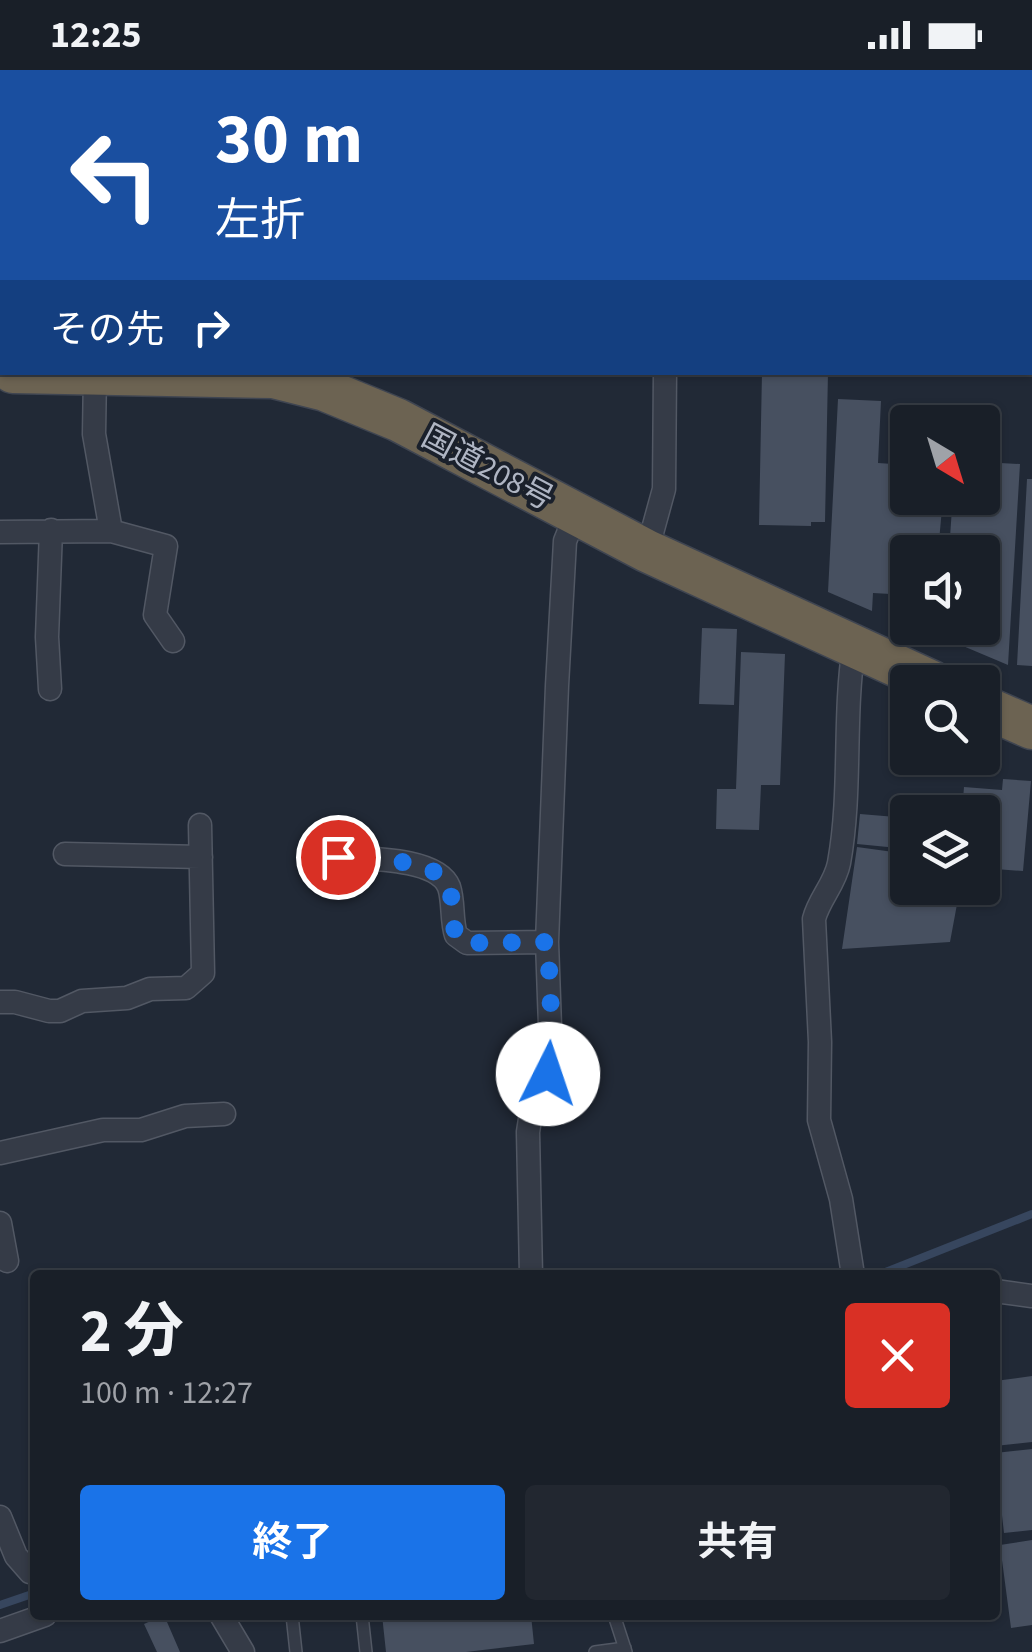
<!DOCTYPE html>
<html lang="ja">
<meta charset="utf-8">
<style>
body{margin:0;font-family:"Source Sans 3","Noto Sans JP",sans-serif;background:#222730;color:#f1f3f6;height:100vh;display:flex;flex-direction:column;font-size:38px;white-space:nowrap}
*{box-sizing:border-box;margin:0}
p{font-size:32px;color:#9fa2a8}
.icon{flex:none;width:55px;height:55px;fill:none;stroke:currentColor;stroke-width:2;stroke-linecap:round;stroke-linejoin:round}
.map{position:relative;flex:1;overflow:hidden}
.drawer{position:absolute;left:30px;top:1200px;width:970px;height:350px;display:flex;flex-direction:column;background:#191f28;border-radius:10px;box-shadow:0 2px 8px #0004,0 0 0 2px #373d45}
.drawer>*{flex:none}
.guide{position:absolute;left:0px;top:0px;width:1032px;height:305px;box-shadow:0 2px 8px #0004,0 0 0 2px #373d45;background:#1a4fa0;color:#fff;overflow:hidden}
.needle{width:65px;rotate:142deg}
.controls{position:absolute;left:890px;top:335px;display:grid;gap:20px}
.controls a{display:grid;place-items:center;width:110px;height:110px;border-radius:10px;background:#191f28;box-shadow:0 2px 8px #0004,0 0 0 2px #373d45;font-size:50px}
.pin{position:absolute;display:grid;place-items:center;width:85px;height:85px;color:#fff;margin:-42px;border:5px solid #fff;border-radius:50%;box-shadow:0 2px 10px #0007}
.me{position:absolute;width:110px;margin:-55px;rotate:4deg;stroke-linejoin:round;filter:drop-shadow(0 0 8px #0008)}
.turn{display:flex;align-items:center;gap:35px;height:210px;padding:0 50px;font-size:45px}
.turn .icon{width:130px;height:130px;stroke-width:2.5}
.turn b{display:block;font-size:70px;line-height:85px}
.then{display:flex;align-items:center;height:95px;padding:0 50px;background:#0003;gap:20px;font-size:38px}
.round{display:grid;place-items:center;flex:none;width:105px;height:105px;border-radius:10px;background:#222730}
.overview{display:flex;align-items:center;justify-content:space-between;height:170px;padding:0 50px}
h1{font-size:60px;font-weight:700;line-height:75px}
.cta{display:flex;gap:20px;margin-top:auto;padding:20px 50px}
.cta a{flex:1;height:115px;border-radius:10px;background:#1a73e8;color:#fff;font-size:40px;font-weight:700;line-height:115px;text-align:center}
.cta a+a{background:#222730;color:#f1f3f6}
.status{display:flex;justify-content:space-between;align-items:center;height:70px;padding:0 50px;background:#191f28;direction:ltr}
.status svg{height:28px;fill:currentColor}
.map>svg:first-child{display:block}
</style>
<div class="status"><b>12:25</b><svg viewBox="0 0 49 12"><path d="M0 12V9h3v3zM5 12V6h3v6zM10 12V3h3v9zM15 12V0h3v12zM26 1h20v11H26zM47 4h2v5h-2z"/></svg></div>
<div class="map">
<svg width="1032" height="1582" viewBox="0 0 1032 1582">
<rect width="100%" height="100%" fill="#212936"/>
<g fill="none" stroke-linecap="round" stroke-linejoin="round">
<path stroke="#37465e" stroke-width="8" d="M878,1205l154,-61
M0,1535l35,-12"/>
</g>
<path fill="#475060" d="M762,302h66l-3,150h-14v4l-52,-1z
M838,329l43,2 -3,62 30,2v33h35l-5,54h-30v43l-35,-2 -1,18 -44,-19z
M982,392l38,2 -12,201 -45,-19 -20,-1 1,-17h38v-76h-33l3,-44h-5l1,-10h34z
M1027,409h5v187l-15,-1z
M702,558l35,1 -3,76 -35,-1z
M741,582l44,2 -5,131h-19l-2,45 -43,-1 1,-40h19z
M1003,709l28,2 -8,90 -41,-3v-56h-20l2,-25 38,3z
M860,744l48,4v31l-51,-5z
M857,777l51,7v34h52l-10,54 -108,7z
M1032,1306v66l-37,4v-65z
M1032,1379v81l-28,3 -9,-80z
M1032,1470v85l-21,3 -11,-83z
M164,1545l16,37h-23l-13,-28z
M382,1545h149l3,29 -68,8h-80z"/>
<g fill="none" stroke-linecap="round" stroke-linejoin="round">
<defs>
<path id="lane" d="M292,1545l4,37
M362,1545l4,37
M614,1545l12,37
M595,1582l30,-4"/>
<path id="street" d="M706,2v-2
M1030,289h2
M95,304l-1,60 17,97
M0,462l111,-1 55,15 -11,69 18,26
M647,481l17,-62 1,-117
M50,619l-3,-52 4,-107
M65,784l136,3
M338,787c27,2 99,0 111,30 5,15 2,33 7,48l11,8 80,-1
M0,932h15l34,9h11l22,-10 45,-3 23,-9 36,-1 17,-15 -3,-148
M0,1083l103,-23h38l44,-14 39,-2
M0,1153l7,38
M531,1205l-3,-143 2,-13 14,-22 7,-43 -4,-112 10,-256 8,-145 11,-27
M853,1205l-12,-76 -22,-79 1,-78 -6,-123c5,-20 21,-35 25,-56 13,-72 4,-145 15,-217
M995,1221l37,5
M0,1447l16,39 14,16 5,-1
M221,1545l22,37
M0,1561l45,-16"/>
<path id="highway" d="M13,302l260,5 52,13 73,30 249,131 285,131
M982,636l50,22"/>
</defs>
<use href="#lane" stroke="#525864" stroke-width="14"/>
<use href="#street" stroke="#525864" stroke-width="25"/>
<use href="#highway" stroke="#3f4551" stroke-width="45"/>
<use href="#lane" stroke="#353b47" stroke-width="11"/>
<use href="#street" stroke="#353b47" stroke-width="22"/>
<use href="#highway" stroke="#6c6352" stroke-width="42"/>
</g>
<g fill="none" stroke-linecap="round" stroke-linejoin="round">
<path stroke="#1a73e8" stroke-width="18" stroke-dasharray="0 32.4" d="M338,787c27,2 99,0 111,30 5,15 2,33 7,48l10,8 82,-1 4,93 -4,39"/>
</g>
<g text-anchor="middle" stroke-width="8" stroke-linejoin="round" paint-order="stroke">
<g font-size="32" fill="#afb5c3" stroke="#1a202b">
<text transform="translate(488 397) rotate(28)" y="11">国道208号</text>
</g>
</g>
</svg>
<div class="controls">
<a><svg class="needle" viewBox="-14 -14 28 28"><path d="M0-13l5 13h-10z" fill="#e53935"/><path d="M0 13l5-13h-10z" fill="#9fa2a8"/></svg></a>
<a><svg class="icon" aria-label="sound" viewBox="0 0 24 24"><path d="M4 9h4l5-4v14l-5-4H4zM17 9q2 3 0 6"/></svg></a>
<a><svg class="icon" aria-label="search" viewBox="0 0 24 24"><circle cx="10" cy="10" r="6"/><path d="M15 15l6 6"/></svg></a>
<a><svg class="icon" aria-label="layers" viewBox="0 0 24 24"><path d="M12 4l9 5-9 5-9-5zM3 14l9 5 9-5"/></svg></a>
</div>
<div class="pin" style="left:338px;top:787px;background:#d93025"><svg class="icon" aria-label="arrive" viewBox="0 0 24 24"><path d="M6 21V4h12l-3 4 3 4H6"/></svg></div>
<svg class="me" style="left:548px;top:1004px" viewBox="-20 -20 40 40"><circle r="19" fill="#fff"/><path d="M0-13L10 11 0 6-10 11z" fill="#1a73e8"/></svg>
<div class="guide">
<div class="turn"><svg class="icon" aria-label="left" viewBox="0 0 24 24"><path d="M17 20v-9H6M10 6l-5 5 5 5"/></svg><div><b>30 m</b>左折</div></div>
<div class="then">その先<svg class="icon" aria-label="right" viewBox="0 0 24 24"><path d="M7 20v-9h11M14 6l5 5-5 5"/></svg></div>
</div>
<section class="drawer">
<div class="overview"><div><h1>2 分</h1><p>100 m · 12:27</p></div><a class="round" style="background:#d93025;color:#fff"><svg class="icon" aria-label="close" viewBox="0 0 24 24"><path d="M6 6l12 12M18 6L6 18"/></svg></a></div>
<div class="cta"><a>終了</a><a>共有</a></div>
</section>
</div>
